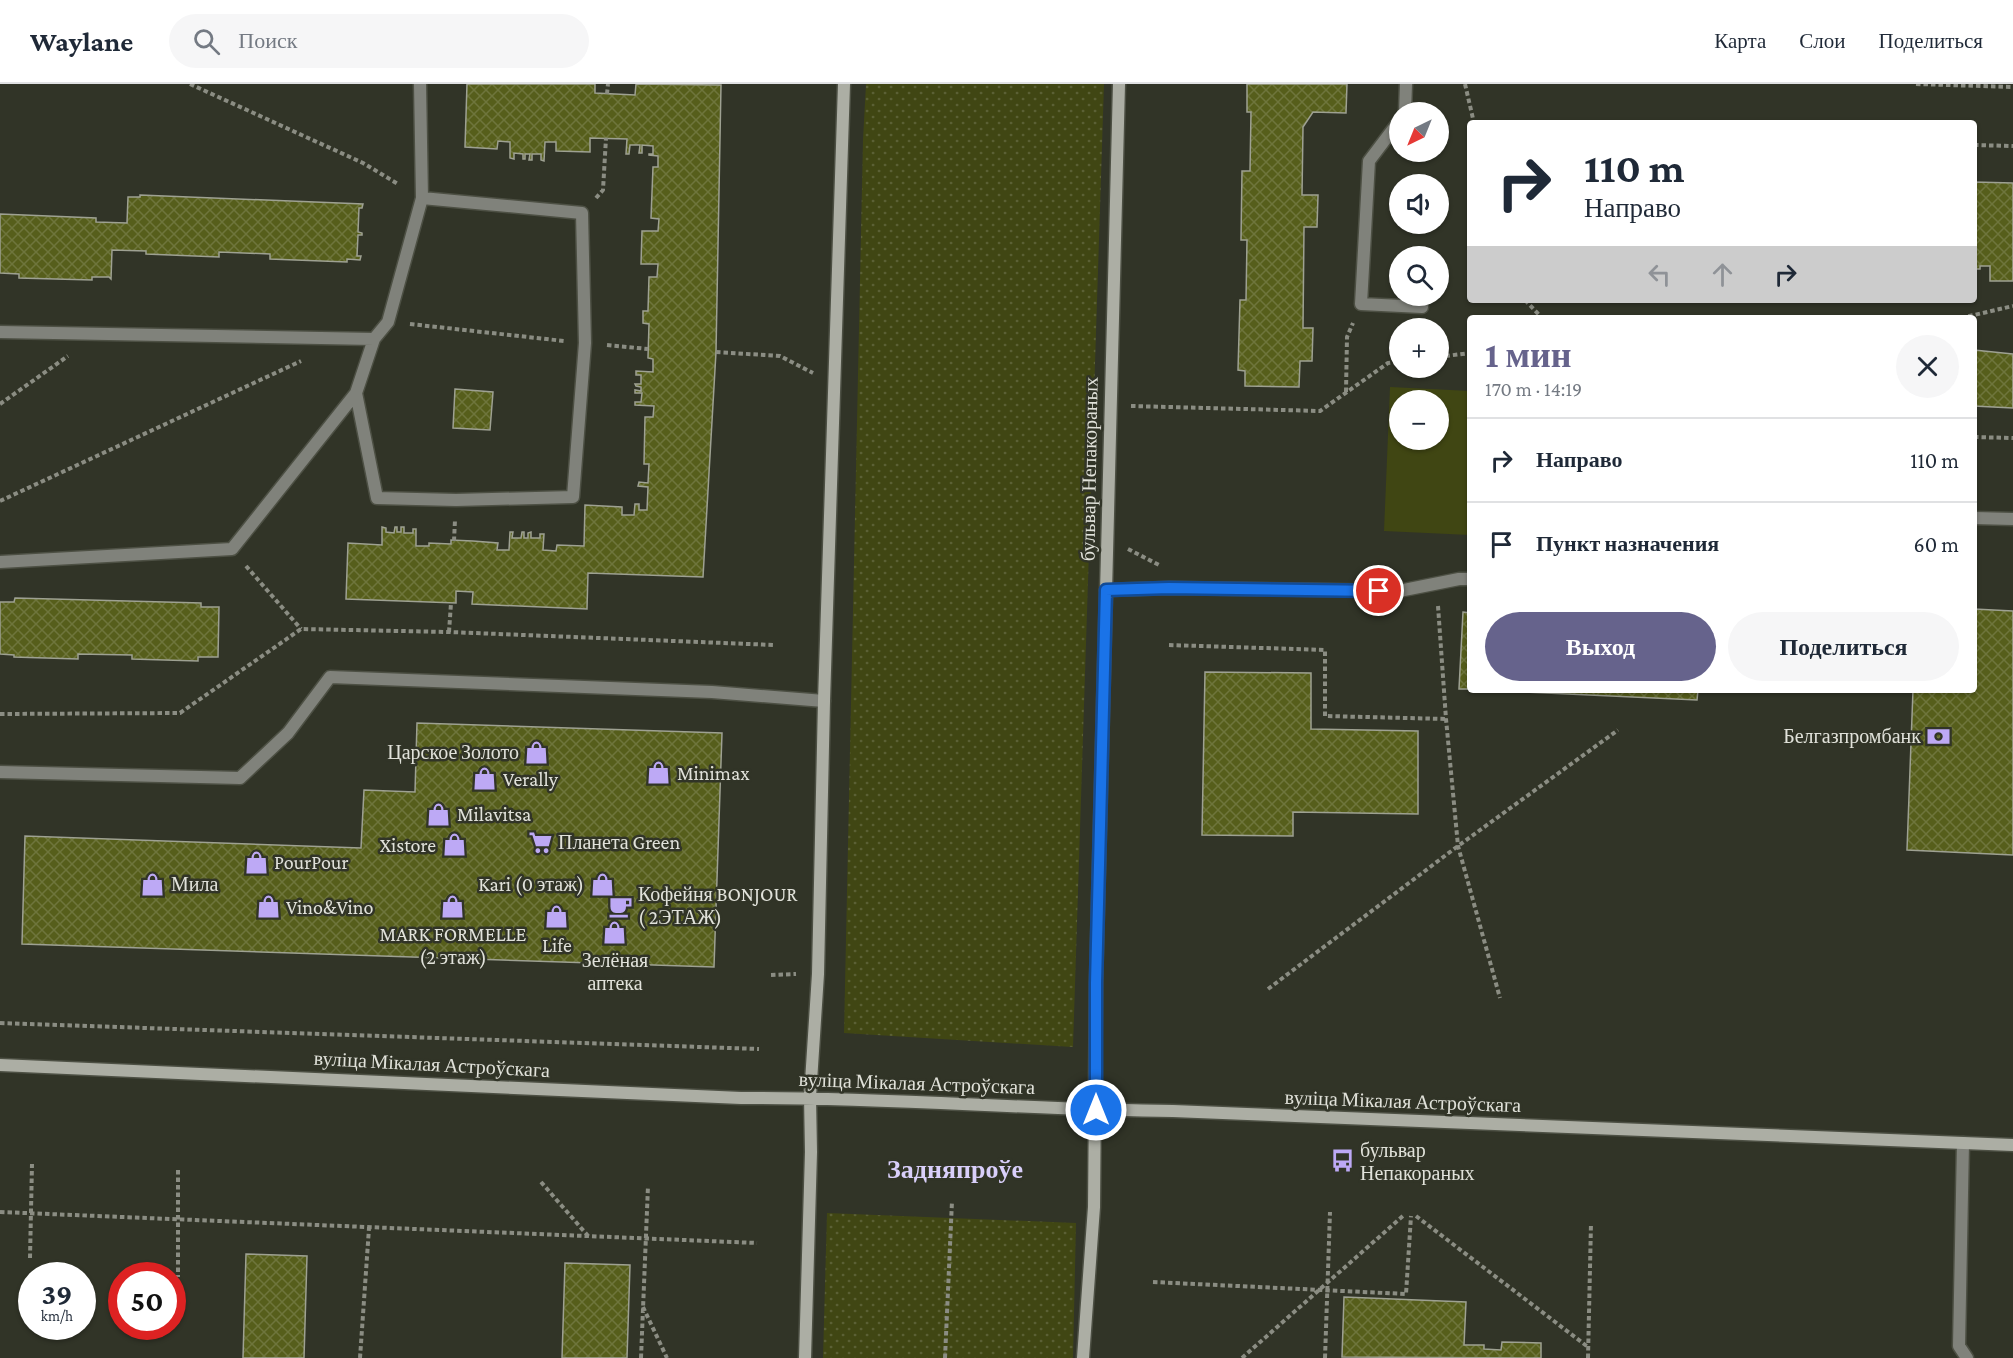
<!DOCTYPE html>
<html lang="ru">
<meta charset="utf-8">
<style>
body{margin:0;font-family:"Crimson Pro",serif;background:#f6f6f7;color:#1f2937;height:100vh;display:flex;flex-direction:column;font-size:22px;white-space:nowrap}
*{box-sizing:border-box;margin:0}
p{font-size:20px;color:#747a83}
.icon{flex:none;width:33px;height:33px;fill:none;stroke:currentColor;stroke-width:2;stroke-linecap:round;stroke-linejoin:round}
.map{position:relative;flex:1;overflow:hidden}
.sheet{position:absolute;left:1467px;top:231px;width:510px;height:378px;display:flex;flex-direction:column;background:#fff;border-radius:6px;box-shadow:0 2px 4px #0004}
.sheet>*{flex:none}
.guide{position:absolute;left:1467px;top:36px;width:510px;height:183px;border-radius:6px;box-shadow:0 2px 4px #0004;background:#fff;color:#1f2937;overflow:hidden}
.needle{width:39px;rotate:223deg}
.tools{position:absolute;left:1389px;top:18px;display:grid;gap:12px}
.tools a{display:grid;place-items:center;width:60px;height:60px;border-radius:50%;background:#fff;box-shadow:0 2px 4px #0004;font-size:30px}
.speed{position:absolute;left:18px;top:1178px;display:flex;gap:12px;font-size:30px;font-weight:700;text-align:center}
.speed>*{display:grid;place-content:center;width:78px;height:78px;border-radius:50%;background:#fff;box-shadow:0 2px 4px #0004;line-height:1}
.speed small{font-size:15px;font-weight:400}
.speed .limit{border:9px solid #d22;background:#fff;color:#111}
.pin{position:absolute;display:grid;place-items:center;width:51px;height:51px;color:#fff;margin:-26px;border:3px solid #fff;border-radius:50%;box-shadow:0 2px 6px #0007}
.me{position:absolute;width:66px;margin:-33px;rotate:0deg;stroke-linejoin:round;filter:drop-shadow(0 0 4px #0008)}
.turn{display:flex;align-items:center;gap:21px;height:126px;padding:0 18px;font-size:27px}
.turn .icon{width:78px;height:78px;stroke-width:2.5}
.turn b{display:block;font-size:42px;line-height:51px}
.lanes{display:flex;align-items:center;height:57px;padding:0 18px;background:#0003;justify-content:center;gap:30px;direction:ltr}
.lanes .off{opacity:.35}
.round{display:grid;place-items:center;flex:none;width:63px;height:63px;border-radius:32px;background:#f6f6f7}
.head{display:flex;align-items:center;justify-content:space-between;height:102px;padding:0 18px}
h1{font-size:36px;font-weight:700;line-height:45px;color:#66638c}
.cta{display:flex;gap:12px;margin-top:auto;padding:12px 18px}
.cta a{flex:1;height:69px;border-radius:36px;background:#66638c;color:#fff;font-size:24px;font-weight:700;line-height:69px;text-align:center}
.cta a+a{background:#f6f6f7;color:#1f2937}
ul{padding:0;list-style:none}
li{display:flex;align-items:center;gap:18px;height:84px;padding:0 18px;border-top:2px solid #e0e1e3}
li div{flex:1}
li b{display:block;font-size:22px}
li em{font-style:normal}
header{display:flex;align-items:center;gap:36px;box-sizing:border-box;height:84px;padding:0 30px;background:#fff;border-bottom:2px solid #e0e1e3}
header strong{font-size:28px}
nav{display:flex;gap:33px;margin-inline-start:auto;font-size:21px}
.search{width:420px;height:54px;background:#f6f6f7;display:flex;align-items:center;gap:15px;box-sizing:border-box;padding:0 21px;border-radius:33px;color:#747a83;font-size:22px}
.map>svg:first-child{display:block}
</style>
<header>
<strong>Waylane</strong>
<div class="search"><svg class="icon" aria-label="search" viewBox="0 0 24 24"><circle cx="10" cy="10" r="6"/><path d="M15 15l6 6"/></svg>Поиск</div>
<nav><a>Карта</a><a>Слои</a><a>Поделиться</a></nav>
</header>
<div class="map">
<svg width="2013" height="1274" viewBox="0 0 2013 1274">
<defs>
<pattern id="park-dots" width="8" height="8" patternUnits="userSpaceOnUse" patternTransform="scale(1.5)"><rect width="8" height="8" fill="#404613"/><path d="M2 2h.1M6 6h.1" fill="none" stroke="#5b6035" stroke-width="1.8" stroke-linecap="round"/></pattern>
<pattern id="building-cross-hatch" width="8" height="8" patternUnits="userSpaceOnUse" patternTransform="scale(1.5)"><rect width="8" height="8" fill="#565e1b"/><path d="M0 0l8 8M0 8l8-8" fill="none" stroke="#6e753c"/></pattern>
</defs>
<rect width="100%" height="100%" fill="#313427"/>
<path fill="#404613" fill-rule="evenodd" d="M1390,303l80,4v144l-86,-4zM1400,316h38v40h-38z"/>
<path fill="url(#park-dots)" d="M866,0h238l-31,963 -229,-14 19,-893z
M827,1129l249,10 -3,135h-250z"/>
<path fill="url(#building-cross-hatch)" stroke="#9ea192" stroke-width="1.5" d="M467,0h128v9l40,2 1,-11 85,1 -5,267 -13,225 -115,-4 -1,36 -115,-5 1,-12 -17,-1v12l-110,-4 2,-56 34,2v-18l4,1v4l8,1 1,-6h2v5h4v-5h3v6h9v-4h3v17h13v-3l22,1v-4l22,1 25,2 -1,7h12l1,-18h3l-1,6h9l1,-6h2v6h4v-5l3,-1v6h9v-4h4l-1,16 13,1 1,-6 27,1 1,-41 37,2v8h12l1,-11h4v6h8l1,-23 -10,-1 1,-4 9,1 1,-19h-5l1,-47h8l1,-11 -19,-1v-3h6l1,-9h-7v-3l6,1v-4l-5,-1 -1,-2h6v-9h-5v-4l17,1v-13l-5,-1 1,-34 -6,-1v-12h5l1,-34h8l1,-13h-17l1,-33h16l1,-12 -8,-1 2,-51h5v-11l-9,-1v-1h4v-8l-11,-1v8h-3l1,-8h-10l-1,9h-3l1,-15 -37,-1v14l-34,-1v-9h-11l-1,19 -3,-1v-6h-9v6h-3l1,-6h-5v5h-2v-5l-9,-1v6l-4,-1v-16l-12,-1 -1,8 -32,-2z
M1247,0h100l-1,29 -33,-1 -10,15 -1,68h16l-1,32h-13l-1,101h10l-1,33h-12l-1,26 -54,-1v-15l-7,-1 2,-70h6l1,-60h-6l1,-69h8l1,-59h-4z
M1974,98l39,1v98h-23v-15h-10v3h-6z
M140,111l223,9 -1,4h-3l-1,24 4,1v2h-4l-1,21h4l-1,4 -13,-1v3l-77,-3v-5l-51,-2v5l-73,-3v-3l-34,-1 -1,29 -2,-2h-17v3l-73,-2v-4l-19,-1v-59l96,4v4l31,1 1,-26h12z
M1974,266l39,4v54l-39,-2z
M455,305l38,3 -3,38 -37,-2z
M15,514l186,5v4h18l-1,50h-20v4l-66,-2v-4l-54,-1v5l-64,-2v-2l-14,-1v-52h14z
M1974,525l39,2v244l-106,-5 6,-160h61z
M1463,528l7,1v76h-11z
M1205,588l106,1v56l107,2v83l-125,-2v24l-91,-1z
M1484,606h214l-1,10z
M417,639l305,10 -8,234 -692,-23 3,-108 336,12 3,-58 51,2z
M246,1170l61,2 -3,102h-61z
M565,1179l65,2 -3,93h-65z
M1344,1213l122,5 -2,43h20v4l17,1 1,-8 39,1v15l-199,-1z"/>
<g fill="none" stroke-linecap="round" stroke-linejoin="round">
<defs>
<path id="lane" d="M1405,28l1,-28
M1400,36l-31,41 -8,143 61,3
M0,248l374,7
M356,309l21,105 79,2 117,-3 12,-154 -3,-130 -160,-15
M1974,434l39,1
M0,478l232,-13 124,-156 18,-54 14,-17 34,-124 -2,-114
M1106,506l63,-2 230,3 60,-12h11
M0,688l240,6 48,-45 42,-56 382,15 112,9
M1963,1059l-4,203 8,12"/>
<path id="secondary" d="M0,981l741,33c144,-1 288,12 432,13l840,34
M805,1274l6,-206 -1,-55 8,-123 6,-273 20,-617
M1083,1274l11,-151 2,-224 23,-899"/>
</defs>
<use href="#lane" stroke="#4d5044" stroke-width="15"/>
<use href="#secondary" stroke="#4d5044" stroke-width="15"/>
<path stroke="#8b8d83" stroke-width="4" stroke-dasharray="4.5 3" stroke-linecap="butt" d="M190,0l173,79 35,21
M1465,0l9,39
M1916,0l97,3
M607,10l1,-10
M1974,61l39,1
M596,114l7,-8 3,-52
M1525,216l17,18
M1961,234l52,-12
M410,240l154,17
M607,261l41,4
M716,268l64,4 33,17
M1438,273l32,-4
M1346,308l1,-55 6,-14
M0,320l68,-48
M1131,322l189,5 68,-48 12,-1
M1974,353l39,1
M0,417l301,-140
M454,457l1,-21
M1128,465l31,16
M246,482l55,63
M1438,522l8,113 12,127 42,152
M449,548l2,-29
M1169,561l156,5v66l121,3
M0,630l180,-1 121,-84 148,3 325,13
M771,891l25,-1
M1268,905l190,-143 160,-116
M0,939l759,26
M178,1086v107
M541,1098l48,55
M0,1128l757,31
M1416,1132l172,131
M30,1174l2,-94
M1153,1198l253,12 5,-78
M643,1223l24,51
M360,1274l9,-130
M641,1274l7,-172
M945,1274l7,-157
M1242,1274l162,-143
M1325,1274l5,-146
M1588,1274l3,-135"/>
<use href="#lane" stroke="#80827b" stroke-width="12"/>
<use href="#secondary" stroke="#acaea4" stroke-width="12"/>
</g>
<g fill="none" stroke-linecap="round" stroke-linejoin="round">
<defs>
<path id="route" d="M1096,1026v-127l10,-393 63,-2 210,3"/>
</defs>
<use href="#route" stroke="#114b97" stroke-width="15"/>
<use href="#route" stroke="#1a73e8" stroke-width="10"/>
</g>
<defs>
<symbol id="bank-bare" viewBox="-9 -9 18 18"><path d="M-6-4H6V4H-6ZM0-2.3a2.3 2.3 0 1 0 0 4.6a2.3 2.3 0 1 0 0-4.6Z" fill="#bda9f5" stroke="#313427" stroke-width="2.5" paint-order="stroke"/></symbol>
<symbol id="shop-bare" viewBox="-9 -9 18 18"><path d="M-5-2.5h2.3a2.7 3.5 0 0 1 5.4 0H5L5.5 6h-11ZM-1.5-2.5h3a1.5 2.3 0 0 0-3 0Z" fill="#bda9f5" stroke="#313427" stroke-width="2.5" paint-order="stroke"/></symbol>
<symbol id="supermarket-bare" viewBox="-9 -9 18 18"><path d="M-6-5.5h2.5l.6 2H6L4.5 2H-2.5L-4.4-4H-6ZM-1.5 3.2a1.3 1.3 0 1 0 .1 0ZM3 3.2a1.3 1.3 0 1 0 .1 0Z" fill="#bda9f5" stroke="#313427" stroke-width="2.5" paint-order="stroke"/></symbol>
<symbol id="cafe-bare" viewBox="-9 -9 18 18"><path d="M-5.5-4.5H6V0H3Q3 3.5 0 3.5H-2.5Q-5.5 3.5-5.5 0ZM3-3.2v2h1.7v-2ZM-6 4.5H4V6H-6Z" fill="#bda9f5" stroke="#313427" stroke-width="2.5" paint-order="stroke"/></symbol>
<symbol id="bus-bare" viewBox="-9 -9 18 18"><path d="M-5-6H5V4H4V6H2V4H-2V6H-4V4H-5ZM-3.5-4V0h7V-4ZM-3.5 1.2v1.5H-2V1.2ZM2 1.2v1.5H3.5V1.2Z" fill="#bda9f5" stroke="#313427" stroke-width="2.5" paint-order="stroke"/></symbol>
</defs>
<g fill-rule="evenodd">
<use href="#bank-bare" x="1922" y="636" width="33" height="33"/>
<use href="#shop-bare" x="520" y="652" width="33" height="33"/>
<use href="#shop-bare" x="642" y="672" width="33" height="33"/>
<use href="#shop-bare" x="468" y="678" width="33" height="33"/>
<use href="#shop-bare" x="422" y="714" width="33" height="33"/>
<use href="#supermarket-bare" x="524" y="742" width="33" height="33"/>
<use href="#shop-bare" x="438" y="744" width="33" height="33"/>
<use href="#shop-bare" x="240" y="762" width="33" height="33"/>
<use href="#shop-bare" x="136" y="784" width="33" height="33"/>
<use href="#shop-bare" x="586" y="784" width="33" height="33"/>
<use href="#shop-bare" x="436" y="806" width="33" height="33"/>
<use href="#cafe-bare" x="604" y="806" width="33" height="33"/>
<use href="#shop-bare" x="252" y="806" width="33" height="33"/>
<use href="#shop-bare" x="540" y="816" width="33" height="33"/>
<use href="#shop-bare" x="598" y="832" width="33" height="33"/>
<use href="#bus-bare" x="1326" y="1060" width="33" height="33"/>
</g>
<g text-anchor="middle" stroke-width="5" stroke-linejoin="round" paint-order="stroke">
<g font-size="20" fill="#e1e2da" stroke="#313427">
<text transform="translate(1089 385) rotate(-89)" y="7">бульвар Непакораных</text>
<text transform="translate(432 980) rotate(3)" y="7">вуліца Мікалая Астроўскага</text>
<text transform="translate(917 999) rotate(2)" y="7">вуліца Мікалая Астроўскага</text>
<text transform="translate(1403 1017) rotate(2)" y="7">вуліца Мікалая Астроўскага</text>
</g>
<g font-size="20" fill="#e1e2da" stroke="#313427" text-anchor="start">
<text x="1921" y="659" text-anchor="end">Белгазпромбанк</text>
<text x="519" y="675" text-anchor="end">Царское Золото</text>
<text x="677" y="696">Minimax</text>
<text x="503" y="702">Verally</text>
<text x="457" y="737">Milavitsa</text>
<text x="558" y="765">Планета Green</text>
<text x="436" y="768" text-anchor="end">Xistore</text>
<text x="274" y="785">PourPour</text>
<text x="171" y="807">Мила</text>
<text x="584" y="807" text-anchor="end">Kari (0 этаж)</text>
<text x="638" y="817">Кофейня BONJOUR<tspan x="638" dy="23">( 2ЭТАЖ)</tspan></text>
<text x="286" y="830">Vino&amp;Vino</text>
<text x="453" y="857" text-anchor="middle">MARK FORMELLE<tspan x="453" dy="23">(2 этаж)</tspan></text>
<text x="557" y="868" text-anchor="middle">Life</text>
<text x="615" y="883" text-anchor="middle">Зелёная<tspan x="615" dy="23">аптека</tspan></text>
<text x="1360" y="1073">бульвар<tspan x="1360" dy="23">Непакораных</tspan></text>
</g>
<g font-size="26" font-weight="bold" fill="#d9cffa" stroke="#313427">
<text x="955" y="1094">Задняпроўе</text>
</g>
</g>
</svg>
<div class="tools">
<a><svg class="needle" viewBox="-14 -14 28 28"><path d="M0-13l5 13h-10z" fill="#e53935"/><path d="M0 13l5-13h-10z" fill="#747a83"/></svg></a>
<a><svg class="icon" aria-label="sound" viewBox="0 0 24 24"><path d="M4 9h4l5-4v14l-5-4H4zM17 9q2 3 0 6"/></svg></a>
<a><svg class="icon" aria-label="search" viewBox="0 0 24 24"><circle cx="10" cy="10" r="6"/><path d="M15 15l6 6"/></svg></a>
<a>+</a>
<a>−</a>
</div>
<div class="speed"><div>39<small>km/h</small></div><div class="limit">50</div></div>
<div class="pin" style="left:1379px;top:507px;background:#d93025"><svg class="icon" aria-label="arrive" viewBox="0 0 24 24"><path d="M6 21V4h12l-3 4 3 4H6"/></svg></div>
<svg class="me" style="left:1096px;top:1026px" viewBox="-20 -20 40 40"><circle r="17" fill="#1a73e8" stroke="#fff" stroke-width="3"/><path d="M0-11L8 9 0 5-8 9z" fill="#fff"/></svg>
<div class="guide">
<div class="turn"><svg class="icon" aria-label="right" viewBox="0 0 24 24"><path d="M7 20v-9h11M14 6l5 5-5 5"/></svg><div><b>110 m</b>Направо</div></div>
<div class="lanes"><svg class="icon off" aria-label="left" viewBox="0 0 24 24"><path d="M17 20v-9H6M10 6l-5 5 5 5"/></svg><svg class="icon off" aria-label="ahead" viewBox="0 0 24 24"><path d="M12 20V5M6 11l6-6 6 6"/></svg><svg class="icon" aria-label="right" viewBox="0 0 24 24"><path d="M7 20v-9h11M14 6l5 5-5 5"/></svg></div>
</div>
<section class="sheet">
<div class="head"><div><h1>1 мин</h1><p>170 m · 14:19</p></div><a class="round"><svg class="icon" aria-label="close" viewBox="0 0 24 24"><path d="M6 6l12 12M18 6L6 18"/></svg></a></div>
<ul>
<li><svg class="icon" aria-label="right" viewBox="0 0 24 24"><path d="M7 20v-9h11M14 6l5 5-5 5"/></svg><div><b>Направо</b></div><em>110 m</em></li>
<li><svg class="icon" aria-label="arrive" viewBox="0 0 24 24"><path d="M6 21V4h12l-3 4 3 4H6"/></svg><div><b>Пункт назначения</b></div><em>60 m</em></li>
</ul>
<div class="cta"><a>Выход</a><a>Поделиться</a></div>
</section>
</div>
